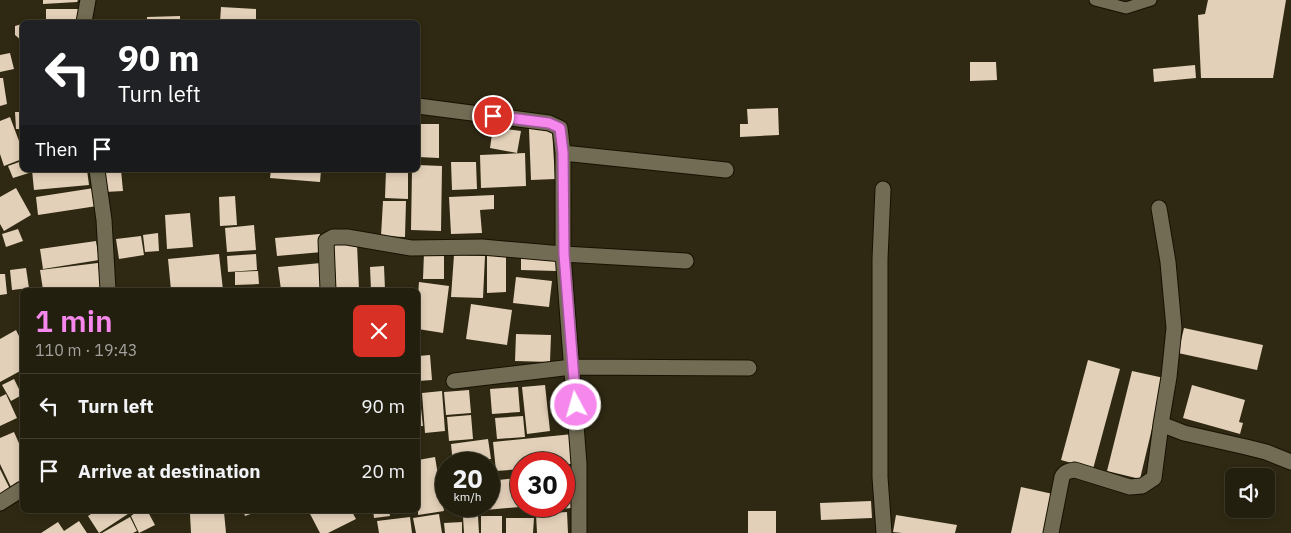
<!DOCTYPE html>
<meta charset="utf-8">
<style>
body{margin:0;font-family:"IBM Plex Sans",sans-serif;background:#2f2c1c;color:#f1f3f6;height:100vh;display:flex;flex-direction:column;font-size:19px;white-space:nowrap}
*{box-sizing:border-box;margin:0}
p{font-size:16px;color:#a3a29e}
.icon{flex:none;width:28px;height:28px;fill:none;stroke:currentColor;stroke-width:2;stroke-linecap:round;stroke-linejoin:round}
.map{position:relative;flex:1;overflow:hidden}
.sheet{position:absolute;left:20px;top:288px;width:400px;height:225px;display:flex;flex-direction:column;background:#231f0e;border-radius:8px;box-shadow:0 2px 8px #0003,0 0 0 1px #403d2e}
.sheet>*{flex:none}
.banner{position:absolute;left:20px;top:20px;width:400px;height:152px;border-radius:8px;box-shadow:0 2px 8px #0003,0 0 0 1px #403d2e;background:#202124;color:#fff;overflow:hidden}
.controls{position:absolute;left:1225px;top:468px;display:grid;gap:10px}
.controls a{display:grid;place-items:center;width:50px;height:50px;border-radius:8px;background:#231f0e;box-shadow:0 2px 8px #0003,0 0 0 1px #403d2e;font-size:25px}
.speed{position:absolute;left:435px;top:452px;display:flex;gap:10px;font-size:25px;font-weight:700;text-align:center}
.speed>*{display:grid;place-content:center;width:65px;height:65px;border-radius:50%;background:#231f0e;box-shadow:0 2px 8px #0003,0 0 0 1px #403d2e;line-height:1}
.speed small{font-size:12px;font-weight:400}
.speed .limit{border:8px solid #d22;background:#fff;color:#111}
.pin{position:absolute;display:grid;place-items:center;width:42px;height:42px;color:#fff;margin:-21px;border:2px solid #fff;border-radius:50%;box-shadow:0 1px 5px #0007}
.me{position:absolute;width:55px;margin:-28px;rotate:354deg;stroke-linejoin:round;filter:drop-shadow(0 0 4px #0008)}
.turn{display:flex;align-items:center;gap:18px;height:105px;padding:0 15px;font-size:22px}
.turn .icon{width:65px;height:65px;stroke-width:2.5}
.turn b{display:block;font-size:35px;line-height:42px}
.then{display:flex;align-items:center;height:48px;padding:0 15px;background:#0003;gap:10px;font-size:19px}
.round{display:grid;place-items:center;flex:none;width:52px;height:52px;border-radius:8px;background:#2f2c1c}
.summary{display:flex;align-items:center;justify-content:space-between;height:85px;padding:0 15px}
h1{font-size:30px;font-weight:600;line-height:38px;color:#f688ed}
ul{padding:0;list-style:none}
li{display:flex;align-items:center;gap:15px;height:65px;padding:0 15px;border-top:1px solid #403d2e}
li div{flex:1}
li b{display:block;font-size:19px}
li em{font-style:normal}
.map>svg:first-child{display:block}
</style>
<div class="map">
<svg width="1291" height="533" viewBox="0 0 1291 533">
<rect width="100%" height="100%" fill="#2f2913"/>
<path fill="#e3d0b9" d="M43,0h35l-1,2 -34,2z
M1208,0h78l-13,78h-72l-3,-63 7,-1z
M221,7l35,2v13h-36z
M46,9h32v12h-32z
M180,16v6h-33v-5z
M22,24v17l-7,-6v-9z
M10,53l4,16 -14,3v-17z
M970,62h26l1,18 -27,1z
M1195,65l1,13 -42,4 -1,-13z
M0,78h3l4,26 -7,2z
M778,108l1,27 -39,2v-13h8l-1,-15z
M15,112h7v17h-6z
M10,117l12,32v10l-18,7 -4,-12v-33z
M419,124h20v34l-21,-1z
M493,127l28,4 -4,22 -27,-5z
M552,128l3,51 -24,1 -2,-51z
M525,153l1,33 -45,2 -1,-33z
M22,161v9h6l1,3 -16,5 -5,-12z
M451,162h25l1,27 -25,1z
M418,165l24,1 -1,65 -30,-1 1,-60h6z
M32,170h55l2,15 -55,5z
M103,170h18l2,21 -18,1z
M271,170h50l-1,12 -50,-4z
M386,170h22v29l-23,-1z
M16,188l15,27 -27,16 -4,-7v-27z
M94,188l3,18 -59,9 -2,-18z
M494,195v14l-14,1 2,23 -31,1 -2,-37z
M235,196l2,29 -17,1 -1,-29z
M383,201h23l-1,36 -24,-1z
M190,213l3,34 -26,2 -2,-34z
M254,225l2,25 -29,2 -2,-24z
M18,229l5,12 -17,6 -4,-13z
M158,233l1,18 -14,1 -2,-17z
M320,234l2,18 -45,4 -2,-18z
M141,236l3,19 -25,4 -3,-20z
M96,241l3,19 -56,9 -3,-20z
M334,244h23l2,45 -23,1z
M424,253h20v26h-21z
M521,253l36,1 -1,17 -35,-1z
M219,254l4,36h-52l-3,-31z
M256,254l1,16 -29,2 -1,-16z
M487,254h19v38l-19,1z
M454,255l31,1 -2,42 -32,-1z
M98,263l3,27h-58l-3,-20z
M321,263l3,27h-43l-3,-23z
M384,266l1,24h-14l-1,-23z
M26,268l3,20 -17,2 -2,-20z
M258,271l1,13 -24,1v-13z
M0,274h5l2,20 -7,1z
M516,277l36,4 -3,26 -36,-4z
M419,282l30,4 -6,47 -25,-4v-34z
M471,304l41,6 -5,35 -41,-6z
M1184,328l79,17 -6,25 -79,-17z
M16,330l6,12v28l-22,12v-43z
M516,334l35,1 -1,27 -35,-1z
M430,355l2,25 -14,1v-25z
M1088,360l32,9 -27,100 -32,-9z
M1132,371l32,7 -24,101 -33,-8z
M14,379l8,16 -11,6 -9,-16z
M545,385l5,46 -23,3 -5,-47z
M1192,385l53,15 -6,22 4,1 -3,11 -57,-16z
M518,387l2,25 -28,2 -2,-25z
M469,390l2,23 -25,2 -2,-23z
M418,391h1l4,35h-5z
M442,391l3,40 -20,2 -3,-40z
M6,394l11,24 -17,8v-29z
M471,415l2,24 -24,2 -2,-24z
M523,416l2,21 -28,2 -2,-21z
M14,432l8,18v32l-11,5 -11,-23v-26z
M573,434l3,29 -12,2 -43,-1v5l-25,2 -3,-29z
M488,439l3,20 -38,5 -2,-20z
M435,457l9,54 -26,4v-55z
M0,469l12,24 -12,6z
M517,478l3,29 -35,3v-4h4v-25z
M564,478h4l3,30 -37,4 -1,-6h31z
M1021,487l32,7 -8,39h-34z
M871,501l1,17 -51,2 -1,-17z
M97,510h50l8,15 -16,8 -8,-17 4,-3 -1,-3 -35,23 -11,-17z
M243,510h19l-17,6z
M308,510h43l5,9 -28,14h-8z
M373,510h16l1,6 -16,2z
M748,511h28v22h-28z
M224,512l2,21h-35l-1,-19z
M567,512l1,21h-31l-1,-19z
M439,514l3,19h-26l-3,-15z
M896,515l61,10 -2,8h-53l-9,-1z
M478,516l1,17h-15l-1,-16z
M481,516h21v17h-21z
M130,517l7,14 -4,2h-31z
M410,517l2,16h-33l-2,-12z
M506,518h28l-1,15h-27z
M79,521l8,12h-46l17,-11 6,9z
M462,522v11h-17l-1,-10z"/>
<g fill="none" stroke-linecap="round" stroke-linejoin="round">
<defs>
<path id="lane" d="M1095,0l31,8 25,-8"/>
<path id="street" d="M84,22l4,-22
M418,106l131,17 11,5 3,25v101l16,210v69
M563,153l163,17
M97,170l7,50 4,70
M883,189l-3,70v218l4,56
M328,290l-2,-49 7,-4h14l64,11 71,-1 81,7 123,7
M454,381l118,-14 177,1
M1161,424l23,9 62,14 20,5 25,10
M0,503l22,-14
M1051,533l11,-56c3,-6 7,-6 13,-7l55,17 12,-1 12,-8 7,-54 8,-47 5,-49 -6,-66 -9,-54"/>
</defs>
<use href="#lane" stroke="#171100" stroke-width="13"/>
<use href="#street" stroke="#171100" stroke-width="17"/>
<use href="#lane" stroke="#726c54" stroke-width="11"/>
<use href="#street" stroke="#726c54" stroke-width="15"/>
</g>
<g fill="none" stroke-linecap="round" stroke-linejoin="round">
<defs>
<path id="route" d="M493,116l56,7 11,5 3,25 1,101 12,151"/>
</defs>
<use href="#route" stroke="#a0589a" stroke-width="12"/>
<use href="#route" stroke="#f688ed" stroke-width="9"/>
</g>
</svg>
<div class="controls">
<a><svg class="icon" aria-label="sound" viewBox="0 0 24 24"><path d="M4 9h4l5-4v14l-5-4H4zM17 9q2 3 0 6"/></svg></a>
</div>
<div class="speed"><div>20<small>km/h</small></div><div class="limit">30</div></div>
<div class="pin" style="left:493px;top:116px;background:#d93025"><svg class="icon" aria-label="arrive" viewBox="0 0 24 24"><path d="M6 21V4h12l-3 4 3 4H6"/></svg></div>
<svg class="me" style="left:576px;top:405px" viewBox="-20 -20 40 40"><circle r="17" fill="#f688ed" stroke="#fff" stroke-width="3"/><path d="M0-11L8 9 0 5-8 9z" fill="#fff"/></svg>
<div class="banner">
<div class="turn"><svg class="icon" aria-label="left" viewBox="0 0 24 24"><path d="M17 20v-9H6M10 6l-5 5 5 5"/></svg><div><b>90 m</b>Turn left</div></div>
<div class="then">Then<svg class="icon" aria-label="arrive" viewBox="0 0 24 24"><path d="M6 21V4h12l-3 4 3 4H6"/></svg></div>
</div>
<section class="sheet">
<div class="summary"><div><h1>1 min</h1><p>110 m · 19:43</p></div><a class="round" style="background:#d93025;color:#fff"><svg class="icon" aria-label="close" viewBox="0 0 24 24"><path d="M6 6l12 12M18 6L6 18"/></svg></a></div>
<ul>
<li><svg class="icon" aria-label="left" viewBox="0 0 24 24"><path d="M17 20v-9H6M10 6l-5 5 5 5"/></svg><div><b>Turn left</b></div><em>90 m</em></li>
<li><svg class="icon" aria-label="arrive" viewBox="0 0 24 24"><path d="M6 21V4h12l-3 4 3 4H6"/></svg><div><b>Arrive at destination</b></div><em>20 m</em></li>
</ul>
</section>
</div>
